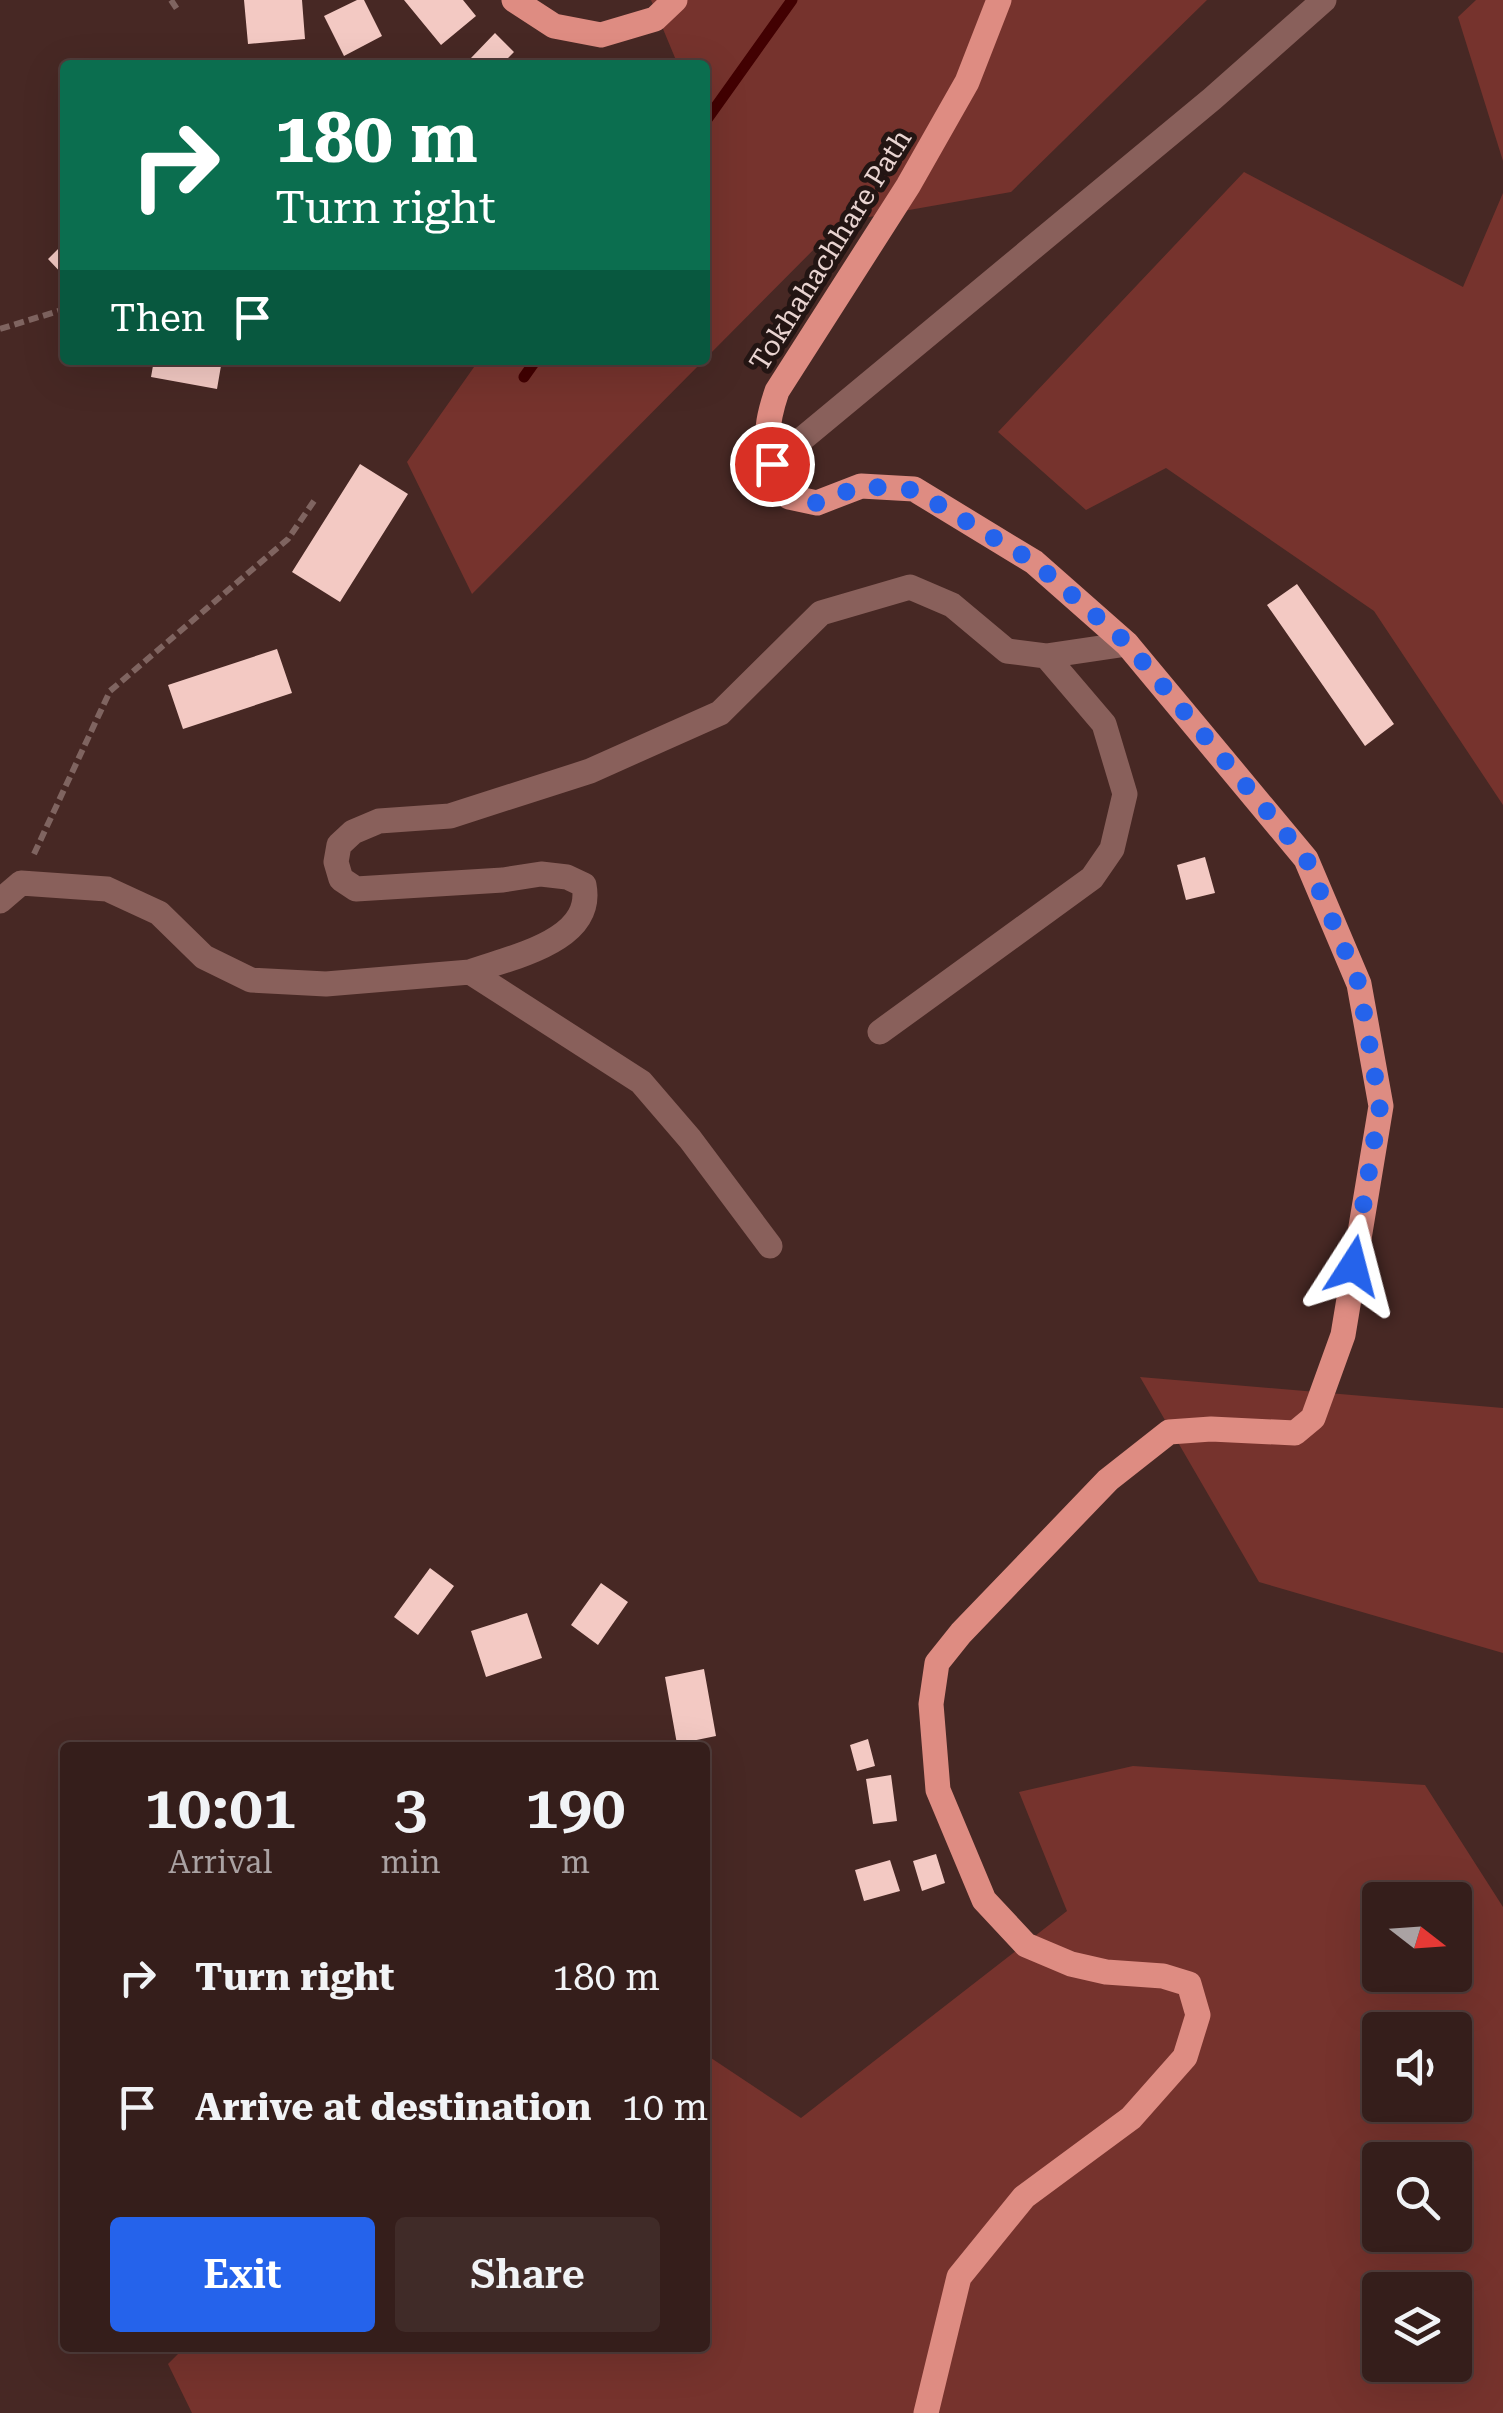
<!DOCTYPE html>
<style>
body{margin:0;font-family:"Roboto Serif",serif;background:#402b28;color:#f1f3f6;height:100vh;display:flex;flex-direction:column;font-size:38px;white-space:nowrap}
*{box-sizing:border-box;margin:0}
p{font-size:32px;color:#aaa2a3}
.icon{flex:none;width:55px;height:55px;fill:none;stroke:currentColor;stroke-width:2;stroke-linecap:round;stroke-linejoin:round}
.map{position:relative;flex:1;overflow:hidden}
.sheet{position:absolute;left:60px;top:1742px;width:650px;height:610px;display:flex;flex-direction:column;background:#351e1b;border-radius:10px;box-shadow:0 10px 40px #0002,0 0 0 2px #4f3c3a}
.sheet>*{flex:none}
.banner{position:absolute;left:60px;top:60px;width:650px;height:305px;border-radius:10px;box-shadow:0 10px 40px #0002,0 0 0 2px #4f3c3a;background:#0b6e4f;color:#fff;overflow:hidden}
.needle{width:65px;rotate:107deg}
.fabs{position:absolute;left:1362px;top:1882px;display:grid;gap:20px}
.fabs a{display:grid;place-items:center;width:110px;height:110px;border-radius:10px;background:#351e1b;box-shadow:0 10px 40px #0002,0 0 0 2px #4f3c3a;font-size:50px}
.pin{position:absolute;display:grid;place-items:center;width:85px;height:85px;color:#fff;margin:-42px;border:5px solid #fff;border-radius:50%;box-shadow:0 2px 10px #0007}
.me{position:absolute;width:110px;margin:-55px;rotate:9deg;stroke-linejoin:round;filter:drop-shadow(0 0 8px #0008)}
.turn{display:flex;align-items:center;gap:35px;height:210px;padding:0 50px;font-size:45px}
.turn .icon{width:130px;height:130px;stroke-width:2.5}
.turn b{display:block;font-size:70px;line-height:85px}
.then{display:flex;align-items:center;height:95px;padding:0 50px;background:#0003;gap:20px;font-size:38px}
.eta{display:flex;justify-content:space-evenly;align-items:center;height:170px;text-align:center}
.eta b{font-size:60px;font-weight:600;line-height:70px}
.cta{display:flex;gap:20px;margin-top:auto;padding:20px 50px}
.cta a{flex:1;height:115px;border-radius:10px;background:#2563eb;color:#fff;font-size:40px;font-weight:600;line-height:115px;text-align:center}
.cta a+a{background:#402b28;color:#f1f3f6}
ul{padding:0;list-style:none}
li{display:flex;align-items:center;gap:30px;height:130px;padding:0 50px}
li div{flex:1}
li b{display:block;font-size:38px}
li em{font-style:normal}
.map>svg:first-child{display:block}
</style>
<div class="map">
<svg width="1503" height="2413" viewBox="0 0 1503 2413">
<rect width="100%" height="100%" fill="#472824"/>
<path fill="#76332d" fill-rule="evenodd" d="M651,0h556l-196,192 -170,30 -136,137v-294h-27z
M1476,0h27v161l-45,-144z
M1244,172l219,115 40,-94v612l-129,-194 -208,-143 -80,42 -88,-78z
M479,360h225l-232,234 -65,-132z
M1140,1377l363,31v245l-244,-71z
M1133,1766l292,19 78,122v506h-1311l-24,-49 16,-16h521v-294l96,64 266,-207 -48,-119zM1380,1900h75v75h-75zM1380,2030h75v75h-75zM1380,2160h75v75h-75zM1380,2290h75v75h-75z"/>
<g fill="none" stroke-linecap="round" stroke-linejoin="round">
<path stroke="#420102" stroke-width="11" d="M705,122l87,-122
M524,377l12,-17"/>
</g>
<path fill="#f3c9c3" d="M244,0h58l3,39 -57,5z
M357,0h7l18,36 -38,20 -20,-40z
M404,0h59l13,16 -35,29z
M495,33l19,19 -13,13h-23l-7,-7z
M535,59l37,3 -1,3h-37z
M65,242v35l-17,-18z
M154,360h68l-5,29 -66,-12z
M360,464l48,30 -68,108 -48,-30z
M1297,584l97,140 -29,22 -98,-141z
M277,649l15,44 -109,36 -15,-44z
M1205,857l10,36 -29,7 -9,-35z
M430,1568l24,18 -36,49 -24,-18z
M601,1583l27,19 -30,43 -27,-20z
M527,1613l15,45 -56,19 -15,-46z
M704,1669l12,67 -39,8 -12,-67z
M868,1739l7,27 -18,5 -7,-26z
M891,1775l6,46 -24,3 -7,-45z
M936,1854l9,29 -23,8 -9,-30z
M890,1860l10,31 -36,10 -9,-31z"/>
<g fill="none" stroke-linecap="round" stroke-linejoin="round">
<path stroke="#7f6460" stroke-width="6" stroke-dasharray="10 5" stroke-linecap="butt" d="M171,0l8,12
M0,329l65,-20
M34,854l76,-163 178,-152 28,-41"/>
<path stroke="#89605b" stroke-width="25" d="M772,464l440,-365 112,-99
M0,901l21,-18 86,6 52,24 45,44 47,23 75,4 144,-12 171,110 49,57 80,107
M470,972c40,-15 125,-30 114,-87l-17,-8 -26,-3 -38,6 -147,9 -15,-10 -5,-17 3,-17 14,-13 26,-11 71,-5 140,-45 130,-58 101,-100 89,-26 42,18 55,46 39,5 81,-12
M880,1032l212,-154 20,-29 13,-55 -21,-70 -58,-68"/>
<path stroke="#de8c82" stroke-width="25" d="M514,0l40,26 47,9 54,-16 20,-19
M926,2413l33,-136 65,-80 107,-79 54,-61 13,-42 -9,-31 -26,-8 -57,-4 -35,-8 -45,-19 -42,-45 -46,-110 -7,-86 6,-41 24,-30 147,-153 61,-48 42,-3 84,4 18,-15 30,-83 38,-229 -22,-122 -53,-125 -179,-215 -93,-82 -120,-73 -53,-3 -44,17 -28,-6c-23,-44 -28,-59 -12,-106l131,-205 59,-104 32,-82"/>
</g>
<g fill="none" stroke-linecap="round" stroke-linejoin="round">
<path stroke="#2563eb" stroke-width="18" stroke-dasharray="0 32.4" d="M772,464l17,33 28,6 44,-17 53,4 120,72 94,82 178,214 53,126 21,122 -27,160"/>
</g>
<g text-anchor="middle" stroke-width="10" stroke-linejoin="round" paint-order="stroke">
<g font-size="28" fill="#e9d4d1" stroke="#231513">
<text transform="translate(830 250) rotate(-58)" y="10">Tokhahachhare Path</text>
</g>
</g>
</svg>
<div class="fabs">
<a><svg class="needle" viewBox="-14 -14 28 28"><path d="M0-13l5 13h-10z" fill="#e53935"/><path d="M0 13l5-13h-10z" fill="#aaa2a3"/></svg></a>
<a><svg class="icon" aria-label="sound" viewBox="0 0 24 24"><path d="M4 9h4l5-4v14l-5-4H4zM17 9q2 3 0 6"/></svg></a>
<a><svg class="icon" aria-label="search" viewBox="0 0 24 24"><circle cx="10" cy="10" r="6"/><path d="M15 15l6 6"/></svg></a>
<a><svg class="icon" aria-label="layers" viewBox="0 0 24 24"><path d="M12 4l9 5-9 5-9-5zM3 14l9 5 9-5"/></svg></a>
</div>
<div class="pin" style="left:772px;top:464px;background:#d93025"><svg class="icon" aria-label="arrive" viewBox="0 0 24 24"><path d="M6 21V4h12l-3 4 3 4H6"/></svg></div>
<svg class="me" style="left:1353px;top:1266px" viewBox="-20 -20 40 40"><path d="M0-17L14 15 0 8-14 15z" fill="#2563eb" stroke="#fff" stroke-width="4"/></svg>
<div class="banner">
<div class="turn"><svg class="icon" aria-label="right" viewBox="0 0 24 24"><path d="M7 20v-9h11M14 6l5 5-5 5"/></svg><div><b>180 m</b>Turn right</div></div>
<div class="then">Then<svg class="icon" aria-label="arrive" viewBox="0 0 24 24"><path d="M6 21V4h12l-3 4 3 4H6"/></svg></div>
</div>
<section class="sheet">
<div class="eta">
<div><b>10:01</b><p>Arrival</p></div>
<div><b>3</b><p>min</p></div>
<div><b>190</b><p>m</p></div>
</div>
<ul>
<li><svg class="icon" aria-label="right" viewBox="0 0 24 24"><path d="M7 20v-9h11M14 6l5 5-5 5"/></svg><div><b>Turn right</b></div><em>180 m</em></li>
<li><svg class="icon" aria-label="arrive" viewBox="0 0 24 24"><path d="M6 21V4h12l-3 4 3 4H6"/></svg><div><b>Arrive at destination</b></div><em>10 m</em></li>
</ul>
<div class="cta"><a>Exit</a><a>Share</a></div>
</section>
</div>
